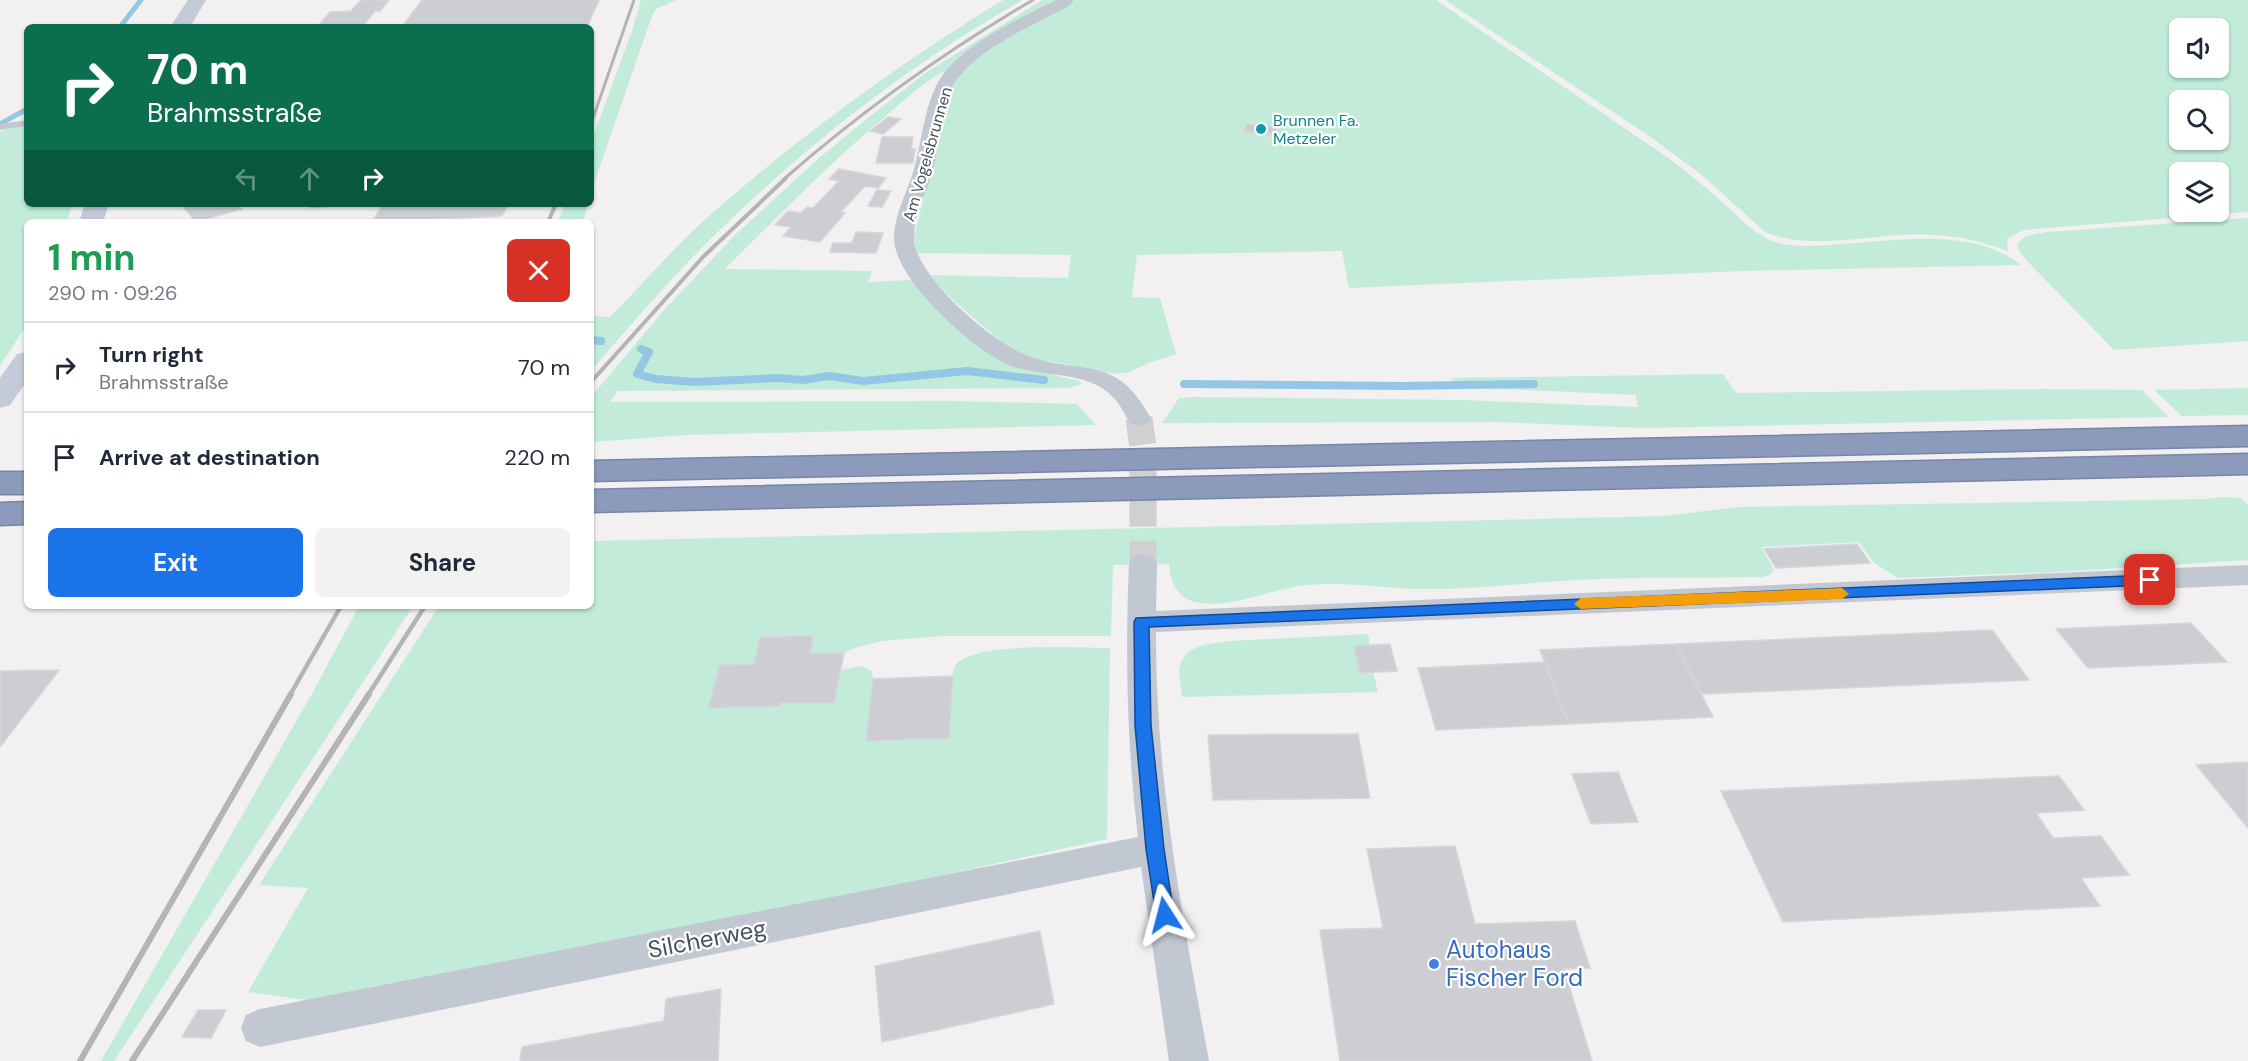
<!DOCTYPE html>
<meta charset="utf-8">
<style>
body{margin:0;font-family:"DM Sans",sans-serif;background:#f2f2f3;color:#1f2937;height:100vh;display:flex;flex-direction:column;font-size:22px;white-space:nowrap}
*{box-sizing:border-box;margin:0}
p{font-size:20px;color:#747a83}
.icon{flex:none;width:33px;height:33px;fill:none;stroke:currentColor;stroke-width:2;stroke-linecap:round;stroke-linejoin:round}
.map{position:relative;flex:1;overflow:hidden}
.side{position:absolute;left:24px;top:219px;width:570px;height:390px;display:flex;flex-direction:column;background:#fff;border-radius:9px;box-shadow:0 2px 4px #0004}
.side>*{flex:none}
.banner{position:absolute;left:24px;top:24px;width:570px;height:183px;border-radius:9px;box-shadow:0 2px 4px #0004;background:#0b6e4f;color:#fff;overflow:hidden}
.fabs{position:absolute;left:2169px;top:18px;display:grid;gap:12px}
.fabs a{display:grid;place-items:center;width:60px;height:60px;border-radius:9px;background:#fff;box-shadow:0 2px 4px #0004;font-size:30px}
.pin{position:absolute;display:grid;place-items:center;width:51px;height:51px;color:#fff;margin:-26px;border-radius:12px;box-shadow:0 3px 9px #0006}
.me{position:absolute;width:66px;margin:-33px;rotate:351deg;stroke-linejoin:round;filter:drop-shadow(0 0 4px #0008)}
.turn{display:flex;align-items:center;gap:21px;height:126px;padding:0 24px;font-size:27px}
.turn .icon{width:78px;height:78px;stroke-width:2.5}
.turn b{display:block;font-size:42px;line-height:51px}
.lanes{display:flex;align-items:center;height:57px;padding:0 24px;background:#0003;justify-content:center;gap:30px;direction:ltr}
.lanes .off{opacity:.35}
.round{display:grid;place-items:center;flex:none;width:63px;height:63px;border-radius:9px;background:#f2f2f3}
.overview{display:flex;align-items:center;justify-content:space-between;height:102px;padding:0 24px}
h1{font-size:36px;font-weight:700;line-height:45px;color:#1e9e55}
.button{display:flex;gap:12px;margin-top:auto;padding:12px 24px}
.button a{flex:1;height:69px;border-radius:9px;background:#1a73e8;color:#fff;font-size:24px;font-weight:700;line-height:69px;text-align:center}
.button a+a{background:#f2f2f3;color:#1f2937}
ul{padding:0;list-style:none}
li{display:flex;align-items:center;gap:18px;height:90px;padding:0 24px;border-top:2px solid #e0e1e3}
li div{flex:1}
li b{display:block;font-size:22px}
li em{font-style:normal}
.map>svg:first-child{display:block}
</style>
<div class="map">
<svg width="2248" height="1061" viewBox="0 0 2248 1061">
<rect width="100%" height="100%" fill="#f2f0f0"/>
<path fill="#c2ecd9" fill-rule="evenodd" d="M641,0h35l-20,9 -4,7 -61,176v-50l41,-111z
M1003,0h20c-110,62 -209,139 -300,227 -47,45 -90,95 -132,144v-55l19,1c30,-30 58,-63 89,-92 94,-84 196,-159 304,-225z
M1042,0h18l-109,69c-21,7 -39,25 -56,39 -60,50 -114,105 -170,161l147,2 -4,11 46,-2 107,87 58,14 3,3 -14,4 -451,3 -7,11 341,-1 126,3 19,21 -410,10 -95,7v-45l73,-87 71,-75 84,-77 64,-52 41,-32z
M1075,0h361l231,157c19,14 36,28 54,44 17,14 32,34 54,41 20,6 43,4 64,2 57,-3 134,-18 182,21l-278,6 -394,17 -7,-37 -205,4 -5,42 28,1 16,56 -27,9 -19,9 -14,2 -79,-15 -30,-12 -55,-48 -24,-24 140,3 3,-23 -154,-2 -3,-16 36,-148 16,-22 27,-21z
M1445,0h803v212l-224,18 -17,9 1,12c-36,-14 -70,-18 -109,-16 -43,3 -93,14 -134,-3l-62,-56 -51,-38zM2180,28h38v40h-38zM2180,100h38v40h-38zM2180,172h38v40h-38z
M27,125v79h45l-5,18h-40v102l-27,42v-234l12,-5z
M565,204h23l-5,18h-25z
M2248,218v123l-134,9 -85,-87 -10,-12 -2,-7 9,-8 20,-4z
M1723,374l13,19 307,-4 99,1 27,27 -525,11 -149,-6 -333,1 17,-25 15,-1 268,3 176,7 -2,-12 -174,-8 -11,-9z
M2248,388v27l-66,1 -28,-26z
M2223,497l18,1 7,7v55l-192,12 -158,6 -24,-15 -15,-21 -98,5 13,23 -4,5 -8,2c-54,1 -109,0 -164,2 -57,2 -115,10 -172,10 -40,0 -79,-8 -119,-4 -36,3 -75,25 -112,17 -19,-5 -24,-20 -26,-38l-56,1 -2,71h-170l-59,5 -24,6 -14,6 -34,1 3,-18 -52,1 -7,27 -34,1 -11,43 70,-2 1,-3h54l7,-33 20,-4 11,5 1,8 -6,62 82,-4c1,-16 0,-55 5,-69 11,-28 128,-20 156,-20l-3,191 -240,53 -514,104 -47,4 -58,-8 60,-104 -49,-3 180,-279h152v-65l1073,-25 75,-9 467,-8z
M359,606h54l-299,455h-13l212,-369z
M1368,634l2,11 -16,1 19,26 5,20 -196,5 -3,-26 2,-10 8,-10 14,-6 26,-4z"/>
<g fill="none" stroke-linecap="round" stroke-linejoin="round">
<path stroke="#93c7e5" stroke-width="5" d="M120,27l21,-27
M0,124l27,-15"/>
<path stroke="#93c7e5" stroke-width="8" d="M591,340l10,1
M641,349l8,3 -12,22 19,5 38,3 84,-4 25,2 26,-4 34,5 104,-10 77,9
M1184,384l218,2 132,-2"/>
</g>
<path fill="#cdced4" stroke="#d5d5db" stroke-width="1.5" d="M361,0h28l-9,11h-5l-13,16h-45l13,-15 21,-1z
M422,0h177l-12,27h-185z
M888,117l13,2 -18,15 -13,-3z
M1247,124l31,3 -2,8 -32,-3z
M882,137h31l-2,12h4l-2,14h-37z
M839,169l47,9 -8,10 -13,-2 -24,26 4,1 -25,29 -37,-6 8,-9 -16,-2 13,-14 13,2 6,-6 6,1 26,-27 -10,-2z
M877,190l14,1 -9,16 -14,-1z
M181,204h56l5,5 -46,13z
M313,204h49l-52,4z
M383,204h125l-6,12 -130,6z
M856,232l27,1 -7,20 -46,-1 3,-9h19z
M1857,544l13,19 -94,5 -12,-19z
M2191,623l36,39 -139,6 -32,-39z
M1992,630l37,50 -327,14 -26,-50z
M813,636l-3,18 34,-1 -10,50h-54v3l-72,2 12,-43 34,-1 6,-27z
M1390,644l7,27 -37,2 -6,-27z
M1676,644l37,73 -144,7 -29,-74z
M1545,662l24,62 -133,6 -18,-62z
M59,670l-59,77v-76z
M953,676l-4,62 -83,3 7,-62z
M1358,734l12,64 -157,2 -5,-65z
M2248,762v66l-52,-63z
M1618,772l20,50 -47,2 -19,-50z
M2059,776l25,34 -48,3 17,25 48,-2 28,39 -48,3 19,28 -317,16 -62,-131z
M1455,846l20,78 100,-3 15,47 -26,1 28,92h-252l-20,-131 63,-2 -16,-79z
M1040,931l14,73 -172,38 -7,-76z
M721,989l-3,72h-198l2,-14 142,-26 2,-22z
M198,1010h28l-15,28 -29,-1z"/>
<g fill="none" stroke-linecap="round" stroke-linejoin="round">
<path stroke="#d0d0d2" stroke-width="27" stroke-dasharray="27 14" stroke-linecap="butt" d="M1139,418l4,30v116"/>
<defs>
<path id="highway" d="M2248,426v20l-1657,35v-20z
M2248,454v20l-1657,38v-22z
M0,472h27v22h-27z
M27,502v22l-27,1v-22z"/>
</defs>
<use href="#highway" stroke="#7786a6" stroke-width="3"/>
<path fill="#c2c8d1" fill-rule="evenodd" d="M27,120v6l-27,4v-6z"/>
<path fill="#c2c8d1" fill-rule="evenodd" d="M1056,0h18c-6,9 -21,13 -30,19 -29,15 -65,32 -86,59 -19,25 -17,62 -25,91 -6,24 -20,46 -19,70 2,38 77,102 110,115 58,24 89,-4 127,64l-3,5 -9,3 -9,-3c-6,-10 -11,-21 -20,-29 -27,-24 -72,-16 -104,-30 -35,-17 -111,-84 -112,-125 0,-26 15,-49 21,-74 7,-26 9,-54 21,-79 20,-40 81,-66 120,-86z
M1143,554l10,3 4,7 -1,47 1092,-46v20l-1092,47c-1,144 27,288 53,429h-40l-28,-194 -881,180 -14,-6 -5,-13 5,-13 14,-6 878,-172c-11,-91 -13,-181 -9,-273l4,-7z"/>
<path fill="#c4cad7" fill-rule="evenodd" d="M188,0h18l-16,27h-20z
M85,204h24l-6,18h-24z
M27,352v29l-17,24 -10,3v-30l17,-24z"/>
<use href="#highway" fill="#8c9bbb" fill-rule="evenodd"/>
<path stroke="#b3b4ba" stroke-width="3" d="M591,124l43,-124
M784,179c78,-68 160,-127 249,-179"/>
<path stroke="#b3b4ba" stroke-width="4" d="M548,222l8,-18
M591,382l112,-125 83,-79"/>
<path stroke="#b3b4ba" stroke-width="4.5" d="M290,695l51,-89
M368,695l57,-89"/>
<path stroke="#b3b4ba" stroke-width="6" d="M80,1061l211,-367
M132,1061l237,-367"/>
</g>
<path fill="#1a73e8" stroke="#114b97" stroke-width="1.5" d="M2150,575l7,5 -7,5 -1001,42 2,98 13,124 10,66 -3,5 -6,3 -7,-3 -2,-5 -10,-66 -11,-124 -1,-103 2,-4z"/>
<path fill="#f59e0b" d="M1842,588l7,6 -7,5 -261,10 -7,-5 7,-6z"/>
<circle fill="#0f9aa8" stroke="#fff" stroke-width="2" cx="1261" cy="129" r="6"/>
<circle fill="#3f7fe0" stroke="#fff" stroke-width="2" cx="1434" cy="964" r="6"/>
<g text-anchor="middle" stroke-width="4.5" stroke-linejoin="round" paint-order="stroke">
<g font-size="16" fill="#0d838f" stroke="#fff" text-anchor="start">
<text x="1273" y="126">Brunnen Fa.<tspan x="1273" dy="18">Metzeler</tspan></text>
</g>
<g font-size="16" fill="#49505c" stroke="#fff">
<text transform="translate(927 154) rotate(-74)" y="6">Am Vogelsbrunnen</text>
</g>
<g font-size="24" fill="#49505c" stroke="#fff">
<text transform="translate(707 939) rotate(-11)" y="8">Silcherweg</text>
</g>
<g font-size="24" fill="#366cbe" stroke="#fff" text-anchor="start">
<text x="1446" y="958">Autohaus<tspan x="1446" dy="28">Fischer Ford</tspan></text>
</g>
</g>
</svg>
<div class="fabs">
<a><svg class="icon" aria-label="sound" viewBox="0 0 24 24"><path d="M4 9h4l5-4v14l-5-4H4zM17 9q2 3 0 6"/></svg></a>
<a><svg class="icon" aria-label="search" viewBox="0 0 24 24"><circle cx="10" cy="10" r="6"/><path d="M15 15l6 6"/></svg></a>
<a><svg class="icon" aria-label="layers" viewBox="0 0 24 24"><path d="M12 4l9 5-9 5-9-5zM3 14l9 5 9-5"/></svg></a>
</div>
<div class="pin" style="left:2150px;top:580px;background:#d93025"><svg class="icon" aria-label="arrive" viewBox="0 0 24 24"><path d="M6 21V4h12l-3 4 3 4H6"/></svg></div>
<svg class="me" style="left:1165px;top:915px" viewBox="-20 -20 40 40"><path d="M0-17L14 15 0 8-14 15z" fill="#1a73e8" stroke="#fff" stroke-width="4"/></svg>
<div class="banner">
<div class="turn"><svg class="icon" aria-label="right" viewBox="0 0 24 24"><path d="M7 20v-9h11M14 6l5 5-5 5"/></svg><div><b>70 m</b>Brahmsstraße</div></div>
<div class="lanes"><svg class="icon off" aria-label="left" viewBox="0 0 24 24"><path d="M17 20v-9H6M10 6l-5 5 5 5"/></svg><svg class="icon off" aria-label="ahead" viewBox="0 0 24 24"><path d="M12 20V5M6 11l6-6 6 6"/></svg><svg class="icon" aria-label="right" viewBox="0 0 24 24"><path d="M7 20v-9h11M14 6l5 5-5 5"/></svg></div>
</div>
<section class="side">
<div class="overview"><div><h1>1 min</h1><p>290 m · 09:26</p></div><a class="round" style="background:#d93025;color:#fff"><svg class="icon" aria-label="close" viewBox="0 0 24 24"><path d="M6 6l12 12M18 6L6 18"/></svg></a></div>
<ul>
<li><svg class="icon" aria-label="right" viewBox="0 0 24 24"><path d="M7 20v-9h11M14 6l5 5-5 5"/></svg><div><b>Turn right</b><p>Brahmsstraße</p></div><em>70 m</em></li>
<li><svg class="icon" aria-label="arrive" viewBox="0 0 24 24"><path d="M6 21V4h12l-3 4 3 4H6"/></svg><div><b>Arrive at destination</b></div><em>220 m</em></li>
</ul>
<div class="button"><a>Exit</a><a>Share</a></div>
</section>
</div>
